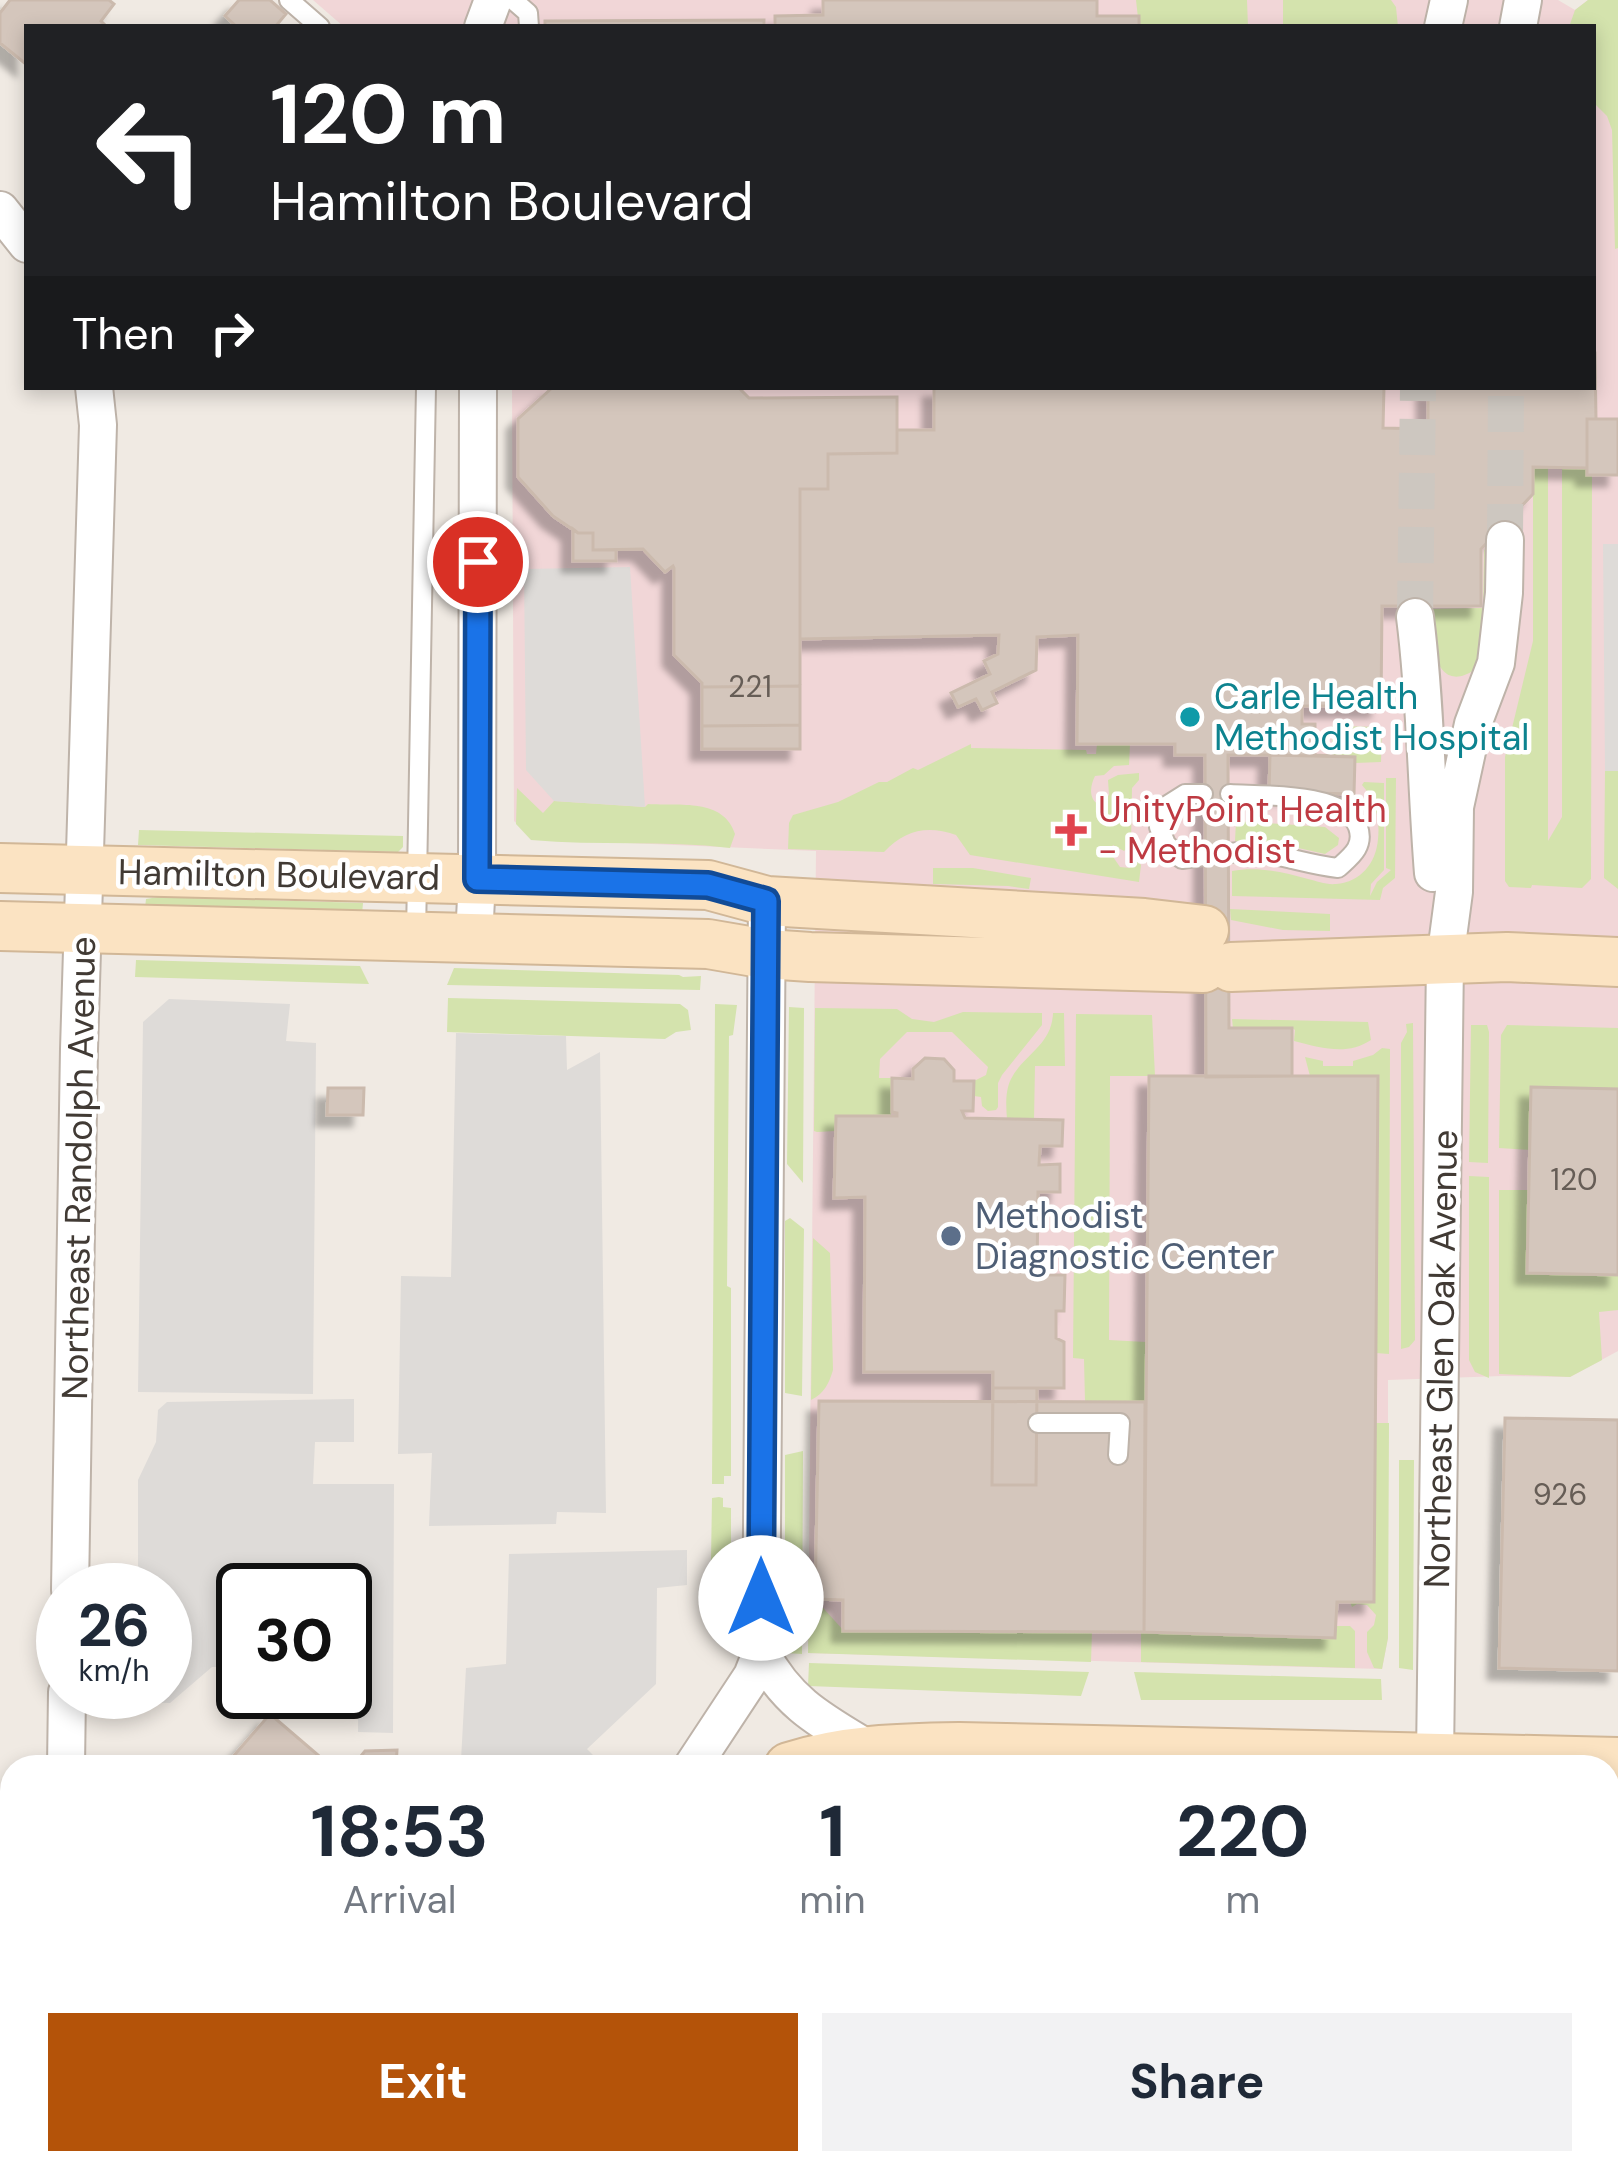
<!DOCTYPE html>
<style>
body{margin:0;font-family:"DM Sans",sans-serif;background:#f2f2f3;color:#1f2937;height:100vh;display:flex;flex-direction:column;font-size:45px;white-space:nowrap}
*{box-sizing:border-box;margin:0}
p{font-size:39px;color:#747a83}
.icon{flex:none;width:66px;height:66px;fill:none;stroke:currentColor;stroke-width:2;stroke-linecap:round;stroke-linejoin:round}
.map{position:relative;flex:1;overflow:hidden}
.sheet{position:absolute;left:0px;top:1755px;width:1620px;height:420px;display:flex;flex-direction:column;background:#fff;border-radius:36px 36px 0 0;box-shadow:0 6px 18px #0003}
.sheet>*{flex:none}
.hud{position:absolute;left:24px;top:24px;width:1572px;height:366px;border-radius:0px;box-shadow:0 6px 18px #0003;background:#202124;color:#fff;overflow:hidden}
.speed{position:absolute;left:36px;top:1563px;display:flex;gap:24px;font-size:60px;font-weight:700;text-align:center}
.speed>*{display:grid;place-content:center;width:156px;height:156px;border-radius:50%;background:#fff;box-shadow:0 6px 18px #0003;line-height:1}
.speed small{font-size:30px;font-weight:400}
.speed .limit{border:6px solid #111;border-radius:18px;background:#fff;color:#111}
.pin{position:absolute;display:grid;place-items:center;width:102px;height:102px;color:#fff;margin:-51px;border:6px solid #fff;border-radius:50%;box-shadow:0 3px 12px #0007}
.me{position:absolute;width:132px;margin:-66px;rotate:0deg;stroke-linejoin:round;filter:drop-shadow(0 0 9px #0008)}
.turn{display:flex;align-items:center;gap:42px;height:252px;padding:0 48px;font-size:54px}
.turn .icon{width:156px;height:156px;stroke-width:2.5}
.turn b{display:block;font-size:84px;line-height:102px}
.then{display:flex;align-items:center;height:114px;padding:0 48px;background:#0003;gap:24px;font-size:45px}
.eta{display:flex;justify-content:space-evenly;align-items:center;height:204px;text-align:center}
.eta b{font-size:72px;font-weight:700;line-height:84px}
.action{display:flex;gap:24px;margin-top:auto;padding:24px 48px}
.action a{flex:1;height:138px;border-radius:0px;background:#b45309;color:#fff;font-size:48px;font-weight:700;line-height:138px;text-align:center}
.action a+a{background:#f2f2f3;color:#1f2937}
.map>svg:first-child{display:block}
</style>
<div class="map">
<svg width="1618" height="2175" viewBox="0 0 1618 2175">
<defs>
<filter id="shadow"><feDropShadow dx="-11" dy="11" stdDeviation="3" flood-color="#0004"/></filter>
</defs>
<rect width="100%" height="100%" fill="#f0eae3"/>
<path fill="#f1d6d7" d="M313,0h1245l17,10 13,-10h30v1351l-48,26 -68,-1 -114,4v258l-6,31 -574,-16 8,-802 -283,-12 -19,-18 -2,-434h1081v-360h-1249z"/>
<path fill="#d4e3ad" d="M1136,0h111l1,27h-109z
M1283,0h108l5,7 2,20h-115z
M1588,0h30v248l-3,1 -3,-119 -5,-14 -14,-14v-75h-24l6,-17z
M1533,467h15v374l14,-24v-350l25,1v6l5,1 -1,404 -9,9 -50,-3 -1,3 -22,-1 -4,-6v-124l28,-116z
M1491,543l1,69 -16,57c-43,29 -45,-32 -49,-60l56,-1 1,-58z
M1332,726l50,1 -1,35 -26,1v-6h-23z
M971,744v4l115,2 1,4h9l1,-10h33l-1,21 -15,1 -10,9 -9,1c-5,10 -7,24 5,29l9,-10 -1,-15 10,-5 21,-2v7l-7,8 -1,56 -7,7 -11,-6 -4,6 11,16 10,1 1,-8 4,-3 6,8 -2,17 -169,-27 -14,-20c-29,-10 -51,-5 -72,17l-96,-3 1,-26 4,-8 45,-13 41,-20h8l26,-14 5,2z
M1605,771h13v118l-14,-11z
M1386,778h10l-1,100 -12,10 -3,12 -148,-4v-25c26,-5 51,1 76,8 9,2 18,6 28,5 25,-2 40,-21 42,-45 2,-20 -2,-38 -16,-54l2,-3 20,1v87l-13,14 -1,12 7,-14 14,-12 -5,-2z
M517,788l26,25 11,-12 91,6 3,-3c31,2 76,-6 87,30l-5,14c-66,-8 -132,-2 -199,-8l-15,-16z
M1236,821l89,6 14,11 -1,7 -13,9 -49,-11 -41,-2z
M139,830l264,6v11l-5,5 -260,-7z
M933,868h40l58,10 -2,11 -21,-3 -75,-2z
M158,897l205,6 -1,11 -217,-6 1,-9z
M1230,909l100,5v17l-47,-1 -52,-10z
M136,960l224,6 9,18 -234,-7z
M454,968l225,7 4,2 18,-1 -1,14 -253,-5z
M448,998l232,6 8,6 3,20 -15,2 -11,7 -218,-7z
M715,1004l22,1 -4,30 -4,1 -2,250 4,2v188h-7v8h-12z
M789,1007l15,1 -1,175 -16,-19z
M815,1008l82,1 15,10 22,3 29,-10 79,1v12l-40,50 -4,8v24l-2,3 -8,1 -6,-5 -1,-9 -7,-1v-15l12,-6 2,-8 -36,-35h-45l-27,27 -1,19h13l-1,38h-55l-1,15 -18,1 -3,-1z
M1053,1013h11l1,53h-30l-1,54 -27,-1c-1,-13 -2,-28 4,-40 13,-25 41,-34 42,-66z
M1076,1014l76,1 3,61h-45l-1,264 37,2 -1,60h-60l-1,-43 -11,-1z
M1232,1019l136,3 3,18c-24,16 -49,8 -77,1l1,-11 -3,-2h-59z
M1413,1023l2,317 -6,7 -8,2v-306l6,-11 -1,-8z
M1471,1025h16l2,7 -1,131 -19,-1z
M1507,1025l111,3v61l-88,61 -31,-2 2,-113z
M1382,1048l8,1 -1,305 -13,-1 2,-276 -68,-1 -5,-19 18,4v5h30v-5l20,-6z
M1469,1176l20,1v201l-14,-6 -6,-12z
M1499,1190h30l-2,83 91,2v35l-19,2 3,48 -32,17 -71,-3z
M790,1218l14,11 -2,167 -17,-3v-172z
M813,1238l17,15 3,117c-4,13 -8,23 -22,30z
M1376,1423h13l-1,215 -6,31 -8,-1 -7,-16v-20l7,-7 2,-10 -9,-10 -10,-1 -5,3 -2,-5 23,-1z
M803,1451l-1,203 -17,-1v-198z
M1399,1460h15l-1,210 -14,-2z
M719,1497l4,1v9l8,1v111l-7,4 -14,-1 2,-124z
M809,1599h6l29,32h248l-1,31 -283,-9z
M1336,1626h14l5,5v37l-214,-6v-31l193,7z
M809,1663l280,9 -8,24 -273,-10z
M1134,1672l247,7 1,21h-241z"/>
<path fill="#dedbd8" d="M1603,544h15v227h-13z
M630,567l15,240 -91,-6 -28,-31 -2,-201z
M169,999l121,5 -4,37 30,2 -3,351 -175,-2 5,-370z
M456,1033l110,3 1,34 33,-18 6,461 -49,-1 -1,12 -127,2 3,-73 -34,1 3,-178 50,1z
M354,1399v43h-39l-2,42h81l-1,249 -35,-1 1,-91 -14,-1v-50h-102v77h-31l-42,36 -32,-1v-10h27v-102h-27v-110l18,-38 2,-32 9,-8z
M687,1550v35l-30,3 -1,96 -69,65 18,18h-141l-3,-7 5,-92 40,-4 3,-110z"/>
<path fill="#d4c6bc" stroke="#cbbaad" stroke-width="3" filter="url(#shadow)" d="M10,0h99l5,4 -13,17 6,6h-80v38l-27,-22v-30z
M239,0h31l16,14 -11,13h-38l-12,-11z
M823,0h274v16h42v11h-364v-11l48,-1z
M764,20v7h-219v-6z
M1593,353h2l1,66h-9v49l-54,-1v27l-52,55v57h-99l-1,100h-79v18h13v31l40,2 -1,37 -85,-2 1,-37h-42l1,273h63v48l-86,1 -1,-322h-30v-11h-98l1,-109 -41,2 -1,33 -44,22 5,11 -15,7 -6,-11 -18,8 -7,-14 39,-19 -6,-13 14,-7 1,-19 -199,4v-150h28v-35l69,-1v-23h37v-43h450l-1,41 45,1v-42h165z
M553,387h185l11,11 148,-1v56l-69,1v35h-28v260h-98v-66l-28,-28v-87l-1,-2 -8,6 -22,-23 -50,1v-17h-15l-25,-17 -35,-39v-58z
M1587,419h31v56h-31z
M573,529l5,4h15v17h23v11h-43z
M573,529l5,4h15v17h23v11h-43z
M800,686v39l-98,1v-39z
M800,725v24h-98v-23z
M1270,755l85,2 -1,37 -85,-2z
M925,1058l19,1 10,11v11h20l-1,30h-11l3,7 98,2 -1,26h-22l-1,19 21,-1v28h-22l-1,83h28l-1,36h-8v27l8,4v46h-27l-1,97h-44l1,-113h-129l1,-175 -31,1 2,-82h61v-3l-5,-1v-34l21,1v-10z
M1149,1076h229l-4,526h-37l-2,36 -191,-6z
M1531,1087l87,2v186l-91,-2z
M328,1088h36l-1,27h-36z
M993,1388h44l-1,97h-44z
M819,1401l326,1 -1,230 -301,-1v-31l-28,-1z
M1505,1418l113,2v251l-119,-3z
M270,1714l62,53h-108z
M397,1750l-1,17h-44l13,-16z
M1608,1906h10v269h-134v-12h124z
M523,2163h45l14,12h-69z
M1277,2163h207v12h-207z"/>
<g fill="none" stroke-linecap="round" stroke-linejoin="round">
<path stroke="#cdc7c0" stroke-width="36" stroke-dasharray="36 18" stroke-linecap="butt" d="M1505,540l1,-153
M1415,617l3,-230"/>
<defs>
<path id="lane" d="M289,0l31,27
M513,0l15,13 1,14
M1203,794h-18l-19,12 -7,21 7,17 16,15 21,-3
M1229,853c39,-5 71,11 109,15 12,-11 27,-21 20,-41 -14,-35 -95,-31 -128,-33
M416,934l10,-547
M1038,1423h82l-2,32
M1608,2071h5
M0,2076l12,-14
M1549,2163l19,12"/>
<path id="street" d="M483,27l10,-27
M1443,27l6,-27
M1518,27l5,-27
M0,210l27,34
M1415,617c11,85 11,171 18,256
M474,938l3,-59 1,-492
M70,1590l9,-541 19,-624 -4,-38
M761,1653c27,51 61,68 109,97
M1435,1758l10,-798 9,-68 1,-85 18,-83 23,-61 8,-70 1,-53
M66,1767l1,-75
M692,1767l60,-91 9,-23 6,-752"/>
<path id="secondary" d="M0,868l708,17 59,16 377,22 60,7
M0,926l708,18 58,10 44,3 393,11
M1231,967l276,-10 111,5
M789,1767c56,-18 112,-19 170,-20l659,15
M0,1850l12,11
M364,2175l10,-12"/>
</defs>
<use href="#lane" stroke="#beb3a9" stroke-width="22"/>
<use href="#street" stroke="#beb3a9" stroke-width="40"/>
<use href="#secondary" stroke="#d1b797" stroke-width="52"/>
<use href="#lane" stroke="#fff" stroke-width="18"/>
<use href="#street" stroke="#fff" stroke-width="36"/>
<use href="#secondary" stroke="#fbe3c2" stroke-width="48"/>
</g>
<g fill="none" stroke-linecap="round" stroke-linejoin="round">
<defs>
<path id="route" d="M478,562l-1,317 231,6 58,16 -5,697"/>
</defs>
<use href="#route" stroke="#114b97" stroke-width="30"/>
<use href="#route" stroke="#1a73e8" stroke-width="21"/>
</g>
<circle fill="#0f9aa8" stroke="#fff" stroke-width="4.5" cx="1190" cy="717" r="12"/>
<path fill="#e0444e" stroke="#fff" stroke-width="4.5" d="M1065 812h12v12h12v12h-12v12h-12v-12h-12v-12h12z"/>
<circle fill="#5c6f8a" stroke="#fff" stroke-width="4.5" cx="951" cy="1236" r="12"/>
<g text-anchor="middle" stroke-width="9" stroke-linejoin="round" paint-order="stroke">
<g font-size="30" fill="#665d56">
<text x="750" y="697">221</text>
<text x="1574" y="1190">120</text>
<text x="1560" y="1505">926</text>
</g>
<g font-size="36" fill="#0d838f" stroke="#fff" text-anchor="start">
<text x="1214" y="709">Carle Health<tspan x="1214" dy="41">Methodist Hospital</tspan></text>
</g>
<g font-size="36" fill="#be3a42" stroke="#fff" text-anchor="start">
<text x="1098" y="822">UnityPoint Health<tspan x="1098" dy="41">- Methodist</tspan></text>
</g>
<g font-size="36" fill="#413a34" stroke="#fff">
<text transform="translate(279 874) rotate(1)" y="13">Hamilton Boulevard</text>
<text transform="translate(78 1168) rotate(-89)" y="13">Northeast Randolph Avenue</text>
<text transform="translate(1440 1359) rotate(-89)" y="13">Northeast Glen Oak Avenue</text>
</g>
<g font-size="36" fill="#4e5e75" stroke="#fff" text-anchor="start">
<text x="975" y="1228">Methodist<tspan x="975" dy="41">Diagnostic Center</tspan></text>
</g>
</g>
</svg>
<div class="speed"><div>26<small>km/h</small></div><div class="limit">30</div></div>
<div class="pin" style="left:478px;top:562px;background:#d93025"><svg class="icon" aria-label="arrive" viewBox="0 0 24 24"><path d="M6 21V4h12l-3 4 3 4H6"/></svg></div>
<svg class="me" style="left:761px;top:1598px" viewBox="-20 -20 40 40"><circle r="19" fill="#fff"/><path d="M0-13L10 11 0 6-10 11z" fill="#1a73e8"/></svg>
<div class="hud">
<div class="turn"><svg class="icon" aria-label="left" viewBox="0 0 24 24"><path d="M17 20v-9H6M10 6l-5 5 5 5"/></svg><div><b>120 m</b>Hamilton Boulevard</div></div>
<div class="then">Then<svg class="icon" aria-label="right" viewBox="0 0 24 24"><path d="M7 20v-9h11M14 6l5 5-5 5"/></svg></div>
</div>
<section class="sheet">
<div class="eta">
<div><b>18:53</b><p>Arrival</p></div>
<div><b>1</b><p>min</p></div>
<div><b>220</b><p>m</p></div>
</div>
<div class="action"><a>Exit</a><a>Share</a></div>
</section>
</div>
